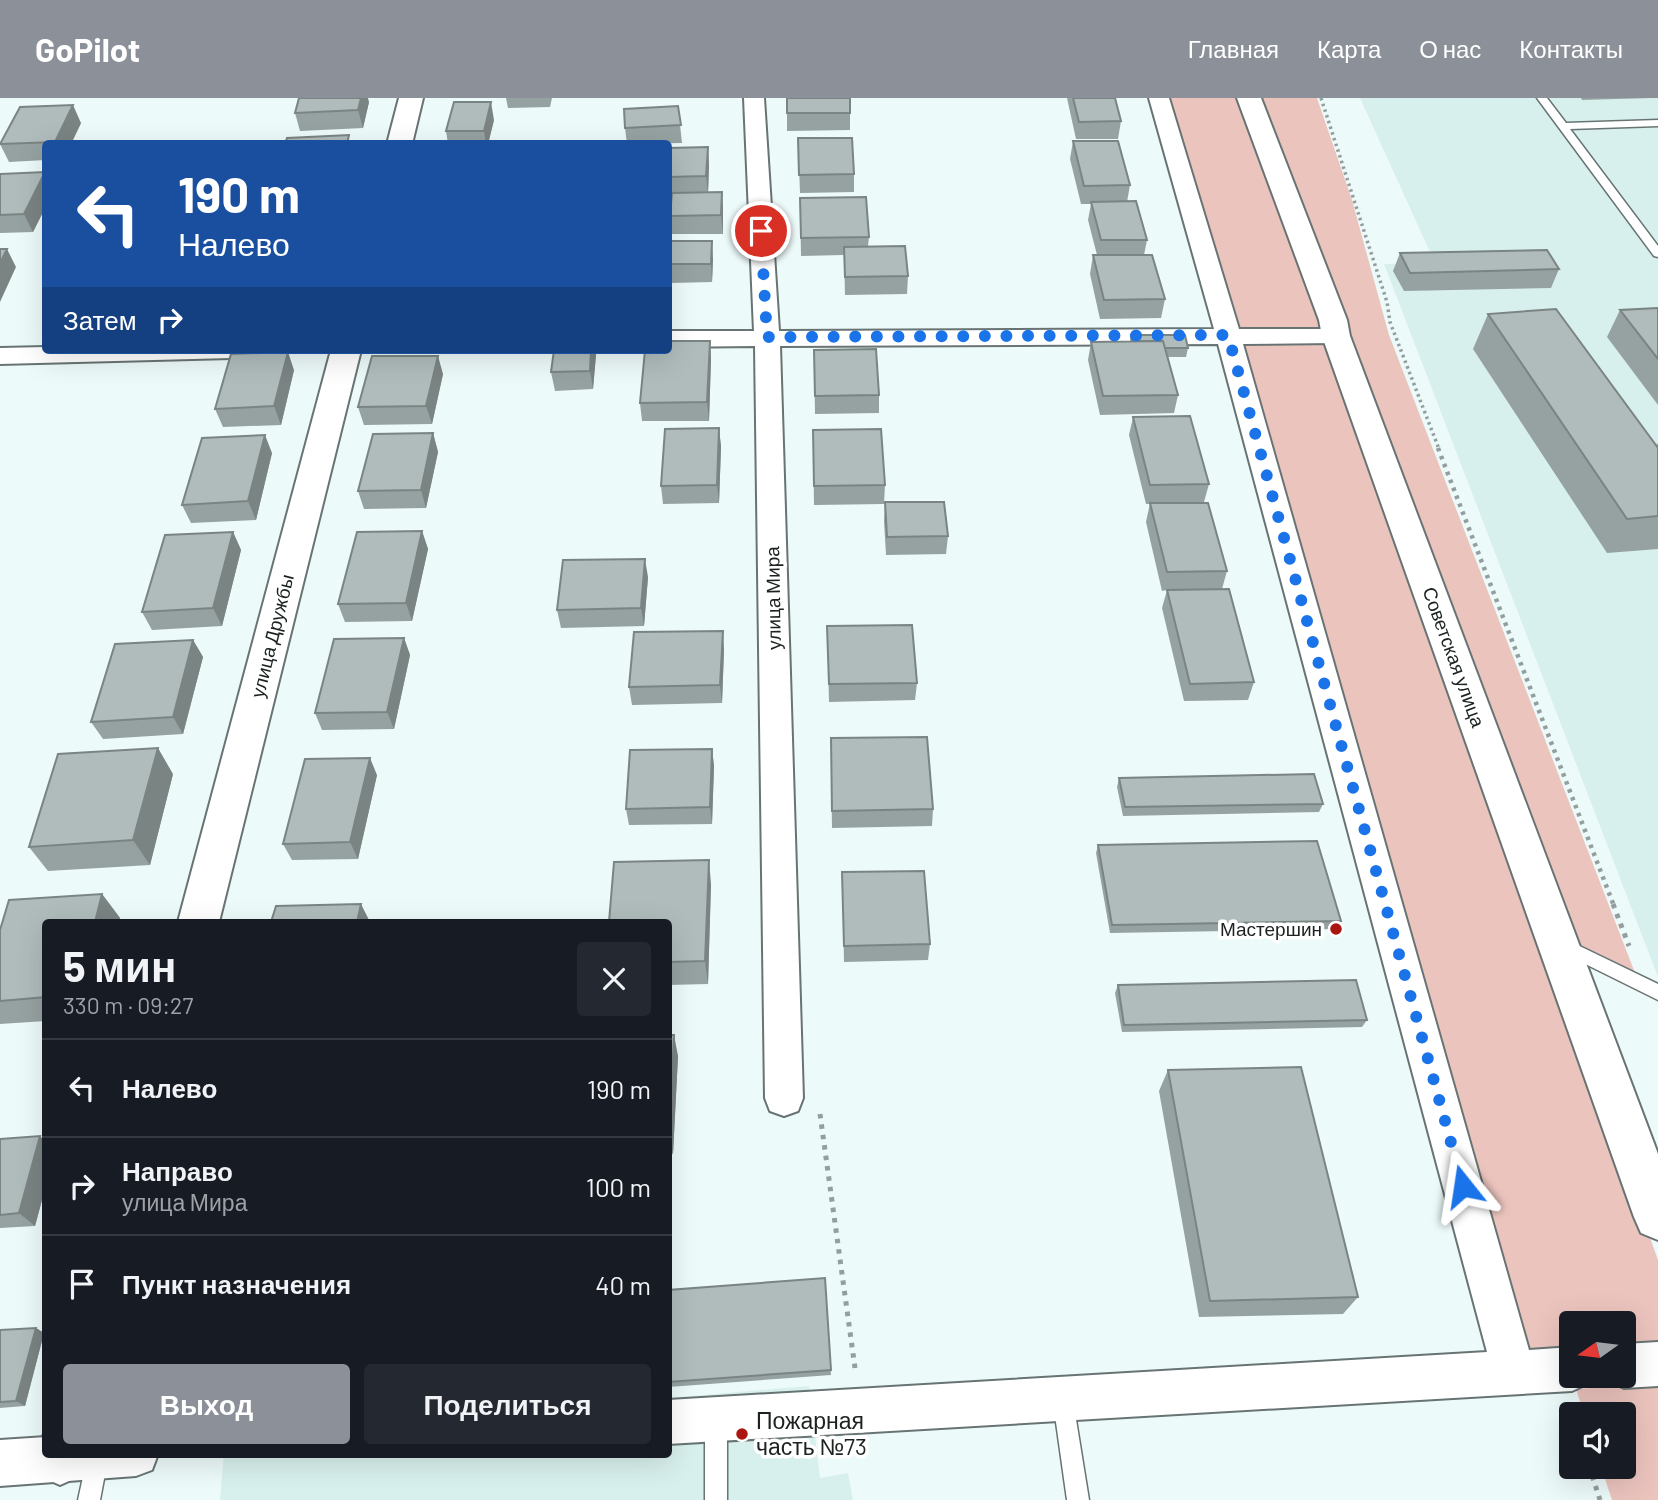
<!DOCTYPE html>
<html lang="ru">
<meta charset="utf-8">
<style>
body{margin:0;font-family:Barlow,sans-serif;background:#242831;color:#f1f3f6;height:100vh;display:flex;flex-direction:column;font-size:26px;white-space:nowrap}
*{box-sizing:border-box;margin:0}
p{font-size:23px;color:#9ea1a6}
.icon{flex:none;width:38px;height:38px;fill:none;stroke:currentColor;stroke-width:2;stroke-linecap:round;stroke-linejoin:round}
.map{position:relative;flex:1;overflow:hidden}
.details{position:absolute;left:42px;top:821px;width:630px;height:539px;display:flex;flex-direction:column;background:#171b24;border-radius:7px;box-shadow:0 7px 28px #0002}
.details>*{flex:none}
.hud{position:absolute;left:42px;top:42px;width:630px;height:214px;border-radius:7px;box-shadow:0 7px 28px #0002;background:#1a4fa0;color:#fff;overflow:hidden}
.needle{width:46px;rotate:256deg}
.buttons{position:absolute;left:1559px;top:1213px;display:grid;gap:14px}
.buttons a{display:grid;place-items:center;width:77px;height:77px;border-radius:7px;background:#171b24;box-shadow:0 7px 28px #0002;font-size:35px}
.pin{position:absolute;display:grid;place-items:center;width:60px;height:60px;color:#fff;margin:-30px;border:4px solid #fff;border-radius:50%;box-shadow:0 2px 7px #0007}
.me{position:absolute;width:77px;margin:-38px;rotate:345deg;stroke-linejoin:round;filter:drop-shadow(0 0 5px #0008)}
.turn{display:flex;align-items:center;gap:24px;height:147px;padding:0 21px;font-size:32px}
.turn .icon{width:91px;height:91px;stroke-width:2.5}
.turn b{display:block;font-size:49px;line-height:60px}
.then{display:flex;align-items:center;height:66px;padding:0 21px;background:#0003;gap:14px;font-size:26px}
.round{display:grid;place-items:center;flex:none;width:74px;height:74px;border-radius:7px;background:#242831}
.overview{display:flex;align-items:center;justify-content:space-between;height:119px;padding:0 21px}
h1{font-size:42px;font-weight:700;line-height:52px}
.cta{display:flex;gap:14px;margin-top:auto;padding:14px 21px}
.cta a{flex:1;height:80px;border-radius:7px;background:#8c9099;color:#fff;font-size:28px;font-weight:700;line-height:80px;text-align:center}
.cta a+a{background:#242831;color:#f1f3f6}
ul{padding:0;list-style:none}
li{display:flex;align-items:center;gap:21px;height:98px;padding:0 21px;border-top:2px solid #363941}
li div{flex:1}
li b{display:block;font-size:26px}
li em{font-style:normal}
header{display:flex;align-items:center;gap:42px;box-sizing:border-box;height:98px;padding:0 35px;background:#8c9099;color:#fff}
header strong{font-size:33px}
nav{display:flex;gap:38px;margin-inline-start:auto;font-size:24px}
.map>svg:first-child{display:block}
</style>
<header>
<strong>GoPilot</strong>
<nav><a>Главная</a><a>Карта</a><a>О нас</a><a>Контакты</a></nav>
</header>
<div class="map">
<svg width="1658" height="1402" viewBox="0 0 1658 1402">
<rect width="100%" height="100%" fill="#ecfaf9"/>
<path fill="#d8f0ed" d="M1360,0h298v879l-274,-713 51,-1z
M809,1288l11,92 28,-5 5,27h-633l4,-46h444l1,-56z"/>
<path fill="#ecc4be" d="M1163,0h80l87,233 -99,-1z
M1256,0h61l35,102 37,135 246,638 -72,-34z
M1329,242l329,920v88l-34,3v-28h-52l-1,32 -47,3 -288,-1016z
M1658,1285v117h-46l-11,-33 23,-1v-52h-40l-8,-25z"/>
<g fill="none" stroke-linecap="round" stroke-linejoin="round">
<defs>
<path id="lane" d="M1537,0h10l19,25 92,-3v6l-88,3 88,117v11l-4,-1z
M1563,840l95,46v16l-101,-50 -2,-5 2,-5z
M1063,1293l7,3 3,7 16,99h-22l-14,-99 3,-7z
M716,1313l7,4 4,7v78h-22v-78l4,-7z
M88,1356h18l2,4 -8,42h-22z"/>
<path id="street" d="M744,0h20l15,233 435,-2 -65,-231h20l70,231h97l9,2 3,5 -3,5 -9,2 -93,1 286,1006 43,-3v29h19l-4,8 -15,7 -904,53v-44l819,-48 -269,-1008 -438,2 23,752 -5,13 -14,5 -14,-5 -5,-13 -10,-752 -87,1v-16h86z
M46,249v3h198l-4,5 -9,3 -231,6v-16z
M1658,1244v44l-34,2 -15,-7 -3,-5h18v-32z
M46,1339v17h112l-6,16 -16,6 -136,10v-46z"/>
<path id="secondary" d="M399,0h24l-11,46h-25z
M1237,0h24l86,222 3,16 308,818v86l-17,-7 -7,-16 -312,-881 -3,-16z
M331,252h30l-142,572h-41z
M46,1336v20h41l-9,23 -18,8 -18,-8 -8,-18 9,-23z"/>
</defs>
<use href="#lane" stroke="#687473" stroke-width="3"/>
<use href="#street" stroke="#687473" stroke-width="4"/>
<use href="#secondary" stroke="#687473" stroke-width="4"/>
<path stroke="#949e9e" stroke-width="3.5" stroke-dasharray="2.5 3.5" stroke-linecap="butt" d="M1321,0l66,204 3,20 49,127"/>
<path stroke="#949e9e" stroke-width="4.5" stroke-dasharray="3.5 5" stroke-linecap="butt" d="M1438,350l176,458"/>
<path stroke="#949e9e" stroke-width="5" stroke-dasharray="4.5 6" stroke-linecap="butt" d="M1613,806l16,42
M820,1016l35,254
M1589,1368l11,34"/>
<use href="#lane" fill="#fff" fill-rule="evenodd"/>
<use href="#street" fill="#fff" fill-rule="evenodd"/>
<use href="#secondary" fill="#fff" fill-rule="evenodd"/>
</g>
<path fill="#96a2a1" d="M506,0h46l-2,9 -42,1z
M787,0l63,15v17l-63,1z
M1067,0h48l6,23 -3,18h-42z
M1581,0h71l-70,2z
M369,4l-6,26 -63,3 -5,-18z
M678,8l4,37 -55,1 -2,-16z
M494,22l-6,24h-40l-2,-13z
M81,25l-10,21h-25v16l-37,2 -9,-18z
M798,40l56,36v18l-54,1z
M1073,43l57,44 -3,17 20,38 -3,15 21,44 -4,19 -61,1 -10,-45 3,-19h4l-9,-35 3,-16h-10l-11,-45z
M708,49l1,18 -1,28 14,-1 1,18v24h-51l-2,-18 2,-21h-4v-47z
M46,75v33l-13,26 -33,1v-59z
M800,100l69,39 -1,9 40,30 -1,18 -62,1 -1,-40 -43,1z
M1400,155l159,16 -8,19 -147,3 -11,-20z
M713,161l-1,23 -41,1 -2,-19z
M1658,210v97l-51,-68 13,-27z
M1488,216l168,132 2,-3v106l-51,4 -134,-204z
M1131,237l57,13 -2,9h-18l10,38 -4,18 -74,2 -12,-55 3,-18 39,-1z
M710,243l1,18 -2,62h-67l-2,-18z
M554,252h41l1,5 -3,34 -38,2 -4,-19z
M814,252l65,45v18l-64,1z
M294,272l-13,55 -58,2 -8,-18z
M443,276l-11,50 -68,1 -6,-18z
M1133,319l76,67 -5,18 -58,2 -17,-69z
M719,330l2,19 -2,56 -56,1 -2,-18z
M813,332l72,55 -1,19 -70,1z
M433,335l5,19 -12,56 -62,1 -6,-18z
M272,355l-16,67 -65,3 -9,-18z
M885,404l63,34 -2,18 -60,1 -2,-34z
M1150,405l77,68 -5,18 32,93 -6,18 -64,1 -22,-93 5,-18 -5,1 -16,-69z
M422,433l6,18 -16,72 -67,1 -7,-18z
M233,434l8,18 -19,76 -70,4 -10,-18z
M648,479l-4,49 -83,2 -4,-18z
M827,528l90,57 -2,17 -86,2z
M404,540l6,17 -16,74 -72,1 -7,-17z
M193,542l10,17 -20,77 -80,5 -12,-17z
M724,551l-2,54 -90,2 -3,-18z
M712,651l2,17 -2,58 -83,1 -3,-16z
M831,658l102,53 -1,17 -100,2z
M173,676l-23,91 -102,6 -19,-24z
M377,677l-19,84 -66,1 -9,-16z
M1119,680l204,26 -4,8 -196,4 -6,-29z
M1098,747l243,76 -5,8 -226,4 -14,-80z
M842,774l88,72 -2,16 -84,2z
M711,786l-3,100 -40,1v-63z
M102,796l18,24 -1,4h-73v99l-46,3v-94l9,-30z
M1118,887l249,35 -5,7 -240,5 -7,-39z
M668,937l10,21 -5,98h-5z
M1168,972l190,227 -15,17 -144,3 -40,-226z
M0,1041l46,3v43l-11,41 -35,2z
M825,1180l6,97 -163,12v-97z
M36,1230l8,5 -19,73 -25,2v-78z"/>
<path fill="#7a8483" d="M361,0h7l1,4 -6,26 -5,-18z
M491,4l3,18 -6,24h-2l-2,-13z
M73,7l8,18 -10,21h-15l-1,-2z
M708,49l1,18 -1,29 -2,-18z
M45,74l1,34 -13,26 -9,-18z
M722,94l1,18v24l-2,-19z
M712,143l1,18 -1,23 -1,-18z
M7,151l9,18 -16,35v-39z
M710,243l1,18 -2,62 -2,-19z
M591,252h4l1,5 -3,34 -3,-18z
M288,254l6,18 -13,55 -7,-19z
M438,258l5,18 -11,50 -6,-18z
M719,330l2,19 -2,56 -2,-18z
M433,335l5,19 -12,56 -5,-18z
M265,337l7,18 -16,67 -8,-19z
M422,433l6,18 -16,72 -6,-18z
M233,434l8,18 -19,76 -9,-18z
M645,461l3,18 -4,49 -3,-18z
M723,533l1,18 -2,54 -2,-18z
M404,540l6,17 -16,74 -7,-17z
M193,542l10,17 -20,77 -10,-17z
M158,650l15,26 -23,91 -17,-25z
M712,651l2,17 -2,58 -2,-17z
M370,660l7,17 -19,84 -8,-17z
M709,762l2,24 -3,100 -3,-23z
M102,796l18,24 -1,4h-24z
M361,806l8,16v2h-12z
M674,937l4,21 -5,98 -4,-20z
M40,1038l6,6v43l-11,41 -16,-13z
M36,1230l8,5 -19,73 -9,-5z"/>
<path fill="#afbcbb" stroke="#7a8483" stroke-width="2" d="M299,0h62l-3,12 -63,3z
M787,0h63v15h-63z
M1073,0h42l6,23 -42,1z
M454,4h37l-7,29h-38z
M73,7l-18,37 -55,2 20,-37z
M678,8l3,19 -56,3 -1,-19z
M349,37l-2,9h-62l2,-6z
M798,40h54l2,36 -55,1z
M1073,43h45l12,44 -46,1z
M708,49l-2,29 -38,1v-29z
M45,74l-21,42 -24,1v-41z
M722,94l-1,23 -51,1 2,-23z
M866,99l3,40 -68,1 -1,-40z
M1136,103l11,39h-46l-10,-38z
M671,143h41l-1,23h-42z
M905,148l3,30 -63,1 -1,-30z
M0,151h7l-7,14z
M1547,152l12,19 -149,4 -10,-20z
M1093,157h59l13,44 -61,1z
M1658,210v51l-38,-49z
M1556,211l102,139v68l-31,3 -139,-205z
M1131,237h54l3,13h-23l-2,-7h-31z
M668,243h42l-3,61 -67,1 5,-53h23z
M1163,243l15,54 -75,1 -12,-54z
M876,251l3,46 -64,1 -1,-46z
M554,252h37l-1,21 -39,1z
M288,254l-14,54 -59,3 16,-55z
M372,258h66l-12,50 -68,1z
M1190,318l19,68 -59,1 -17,-68z
M719,330l-2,57 -56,1 4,-57z
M881,331l4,56 -71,1 -1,-56z
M433,335l-12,57 -63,1 15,-57z
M265,337l-17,66 -66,4 20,-67z
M885,404h59l4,34 -61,1z
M1150,405h58l19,68 -60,1z
M422,433l-16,72 -68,1 19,-72z
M233,434l-20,76 -71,4 23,-77z
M645,461l-4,49 -84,2 6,-50z
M1229,491l25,93 -64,2 -23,-94z
M912,527l5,58 -88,1 -2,-58z
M723,533l-3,54 -91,2 5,-55z
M404,540l-17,74 -72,1 19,-74z
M193,542l-20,77 -82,5 24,-78z
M927,639l6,72 -101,2 -1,-73z
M158,650l-25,92 -104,7 29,-93z
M712,651l-2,58 -84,2 4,-59z
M370,660l-20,84 -67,2 22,-85z
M1314,676l9,30 -198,3 -6,-29z
M1317,743l24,80 -229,4 -14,-80z
M709,762l-4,101 -37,1v-40h-59l5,-60z
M924,773l6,73 -86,2 -2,-74z
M102,796l-7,28h-49v75l-46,4v-71l9,-30z
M361,806l-4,18h-86l5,-16z
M1356,882l11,40 -243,5 -6,-40z
M668,937h6l-5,99h-1z
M1301,969l57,230 -148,4 -42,-231z
M40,1038l-21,77 -19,2v-76z
M825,1180l6,92 -163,12v-92z
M36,1230l-20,73 -16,1v-72z"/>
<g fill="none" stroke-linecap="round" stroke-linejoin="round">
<path stroke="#1a73e8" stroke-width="12" stroke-dasharray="0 21.6" d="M761,133l6,106 461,-2 235,851"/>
</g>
<g fill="#a91710" stroke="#fff" stroke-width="2.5">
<circle cx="1336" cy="831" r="7"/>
<circle cx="742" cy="1336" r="7"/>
</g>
<g text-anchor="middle" stroke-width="7" stroke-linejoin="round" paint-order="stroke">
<g font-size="19" fill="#1c2121" stroke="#fff">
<text transform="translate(773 500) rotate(-91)" y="7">улица Мира</text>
<text transform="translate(272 538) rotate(-76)" y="7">улица Дружбы</text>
<text transform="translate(1454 559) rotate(70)" y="7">Советская улица</text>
</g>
<g font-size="19" fill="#1c2121" stroke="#fff" text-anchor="end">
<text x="1322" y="838">Мастершин</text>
</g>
<g font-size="23" fill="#1c2121" stroke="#fff" text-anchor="start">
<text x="756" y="1331">Пожарная<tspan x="756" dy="26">часть №73</tspan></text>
</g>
</g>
</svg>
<div class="buttons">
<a><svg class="needle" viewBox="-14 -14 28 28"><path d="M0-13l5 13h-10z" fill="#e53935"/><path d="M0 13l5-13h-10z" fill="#9ea1a6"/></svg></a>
<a><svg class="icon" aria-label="sound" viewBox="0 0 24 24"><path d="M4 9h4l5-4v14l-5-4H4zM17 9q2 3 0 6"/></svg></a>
</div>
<div class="pin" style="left:761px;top:133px;background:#d93025"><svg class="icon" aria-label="arrive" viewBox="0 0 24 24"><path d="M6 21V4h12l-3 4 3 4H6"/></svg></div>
<svg class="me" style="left:1463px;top:1088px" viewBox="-20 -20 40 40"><path d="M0-17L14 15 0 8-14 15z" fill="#1a73e8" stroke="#fff" stroke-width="4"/></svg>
<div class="hud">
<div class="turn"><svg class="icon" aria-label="left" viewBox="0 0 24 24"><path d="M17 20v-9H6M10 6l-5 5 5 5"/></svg><div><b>190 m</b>Налево</div></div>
<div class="then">Затем<svg class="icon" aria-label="right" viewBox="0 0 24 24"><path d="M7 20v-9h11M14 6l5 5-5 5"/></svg></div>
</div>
<section class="details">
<div class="overview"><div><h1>5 мин</h1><p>330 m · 09:27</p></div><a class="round"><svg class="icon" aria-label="close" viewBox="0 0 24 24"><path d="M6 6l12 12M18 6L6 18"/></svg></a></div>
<ul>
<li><svg class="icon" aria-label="left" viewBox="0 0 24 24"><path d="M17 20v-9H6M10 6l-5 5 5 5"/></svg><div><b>Налево</b></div><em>190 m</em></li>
<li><svg class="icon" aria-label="right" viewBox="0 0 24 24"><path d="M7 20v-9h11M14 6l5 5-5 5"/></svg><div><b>Направо</b><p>улица Мира</p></div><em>100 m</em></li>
<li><svg class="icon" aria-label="arrive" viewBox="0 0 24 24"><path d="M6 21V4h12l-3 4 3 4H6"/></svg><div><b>Пункт назначения</b></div><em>40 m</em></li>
</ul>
<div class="cta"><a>Выход</a><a>Поделиться</a></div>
</section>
</div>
